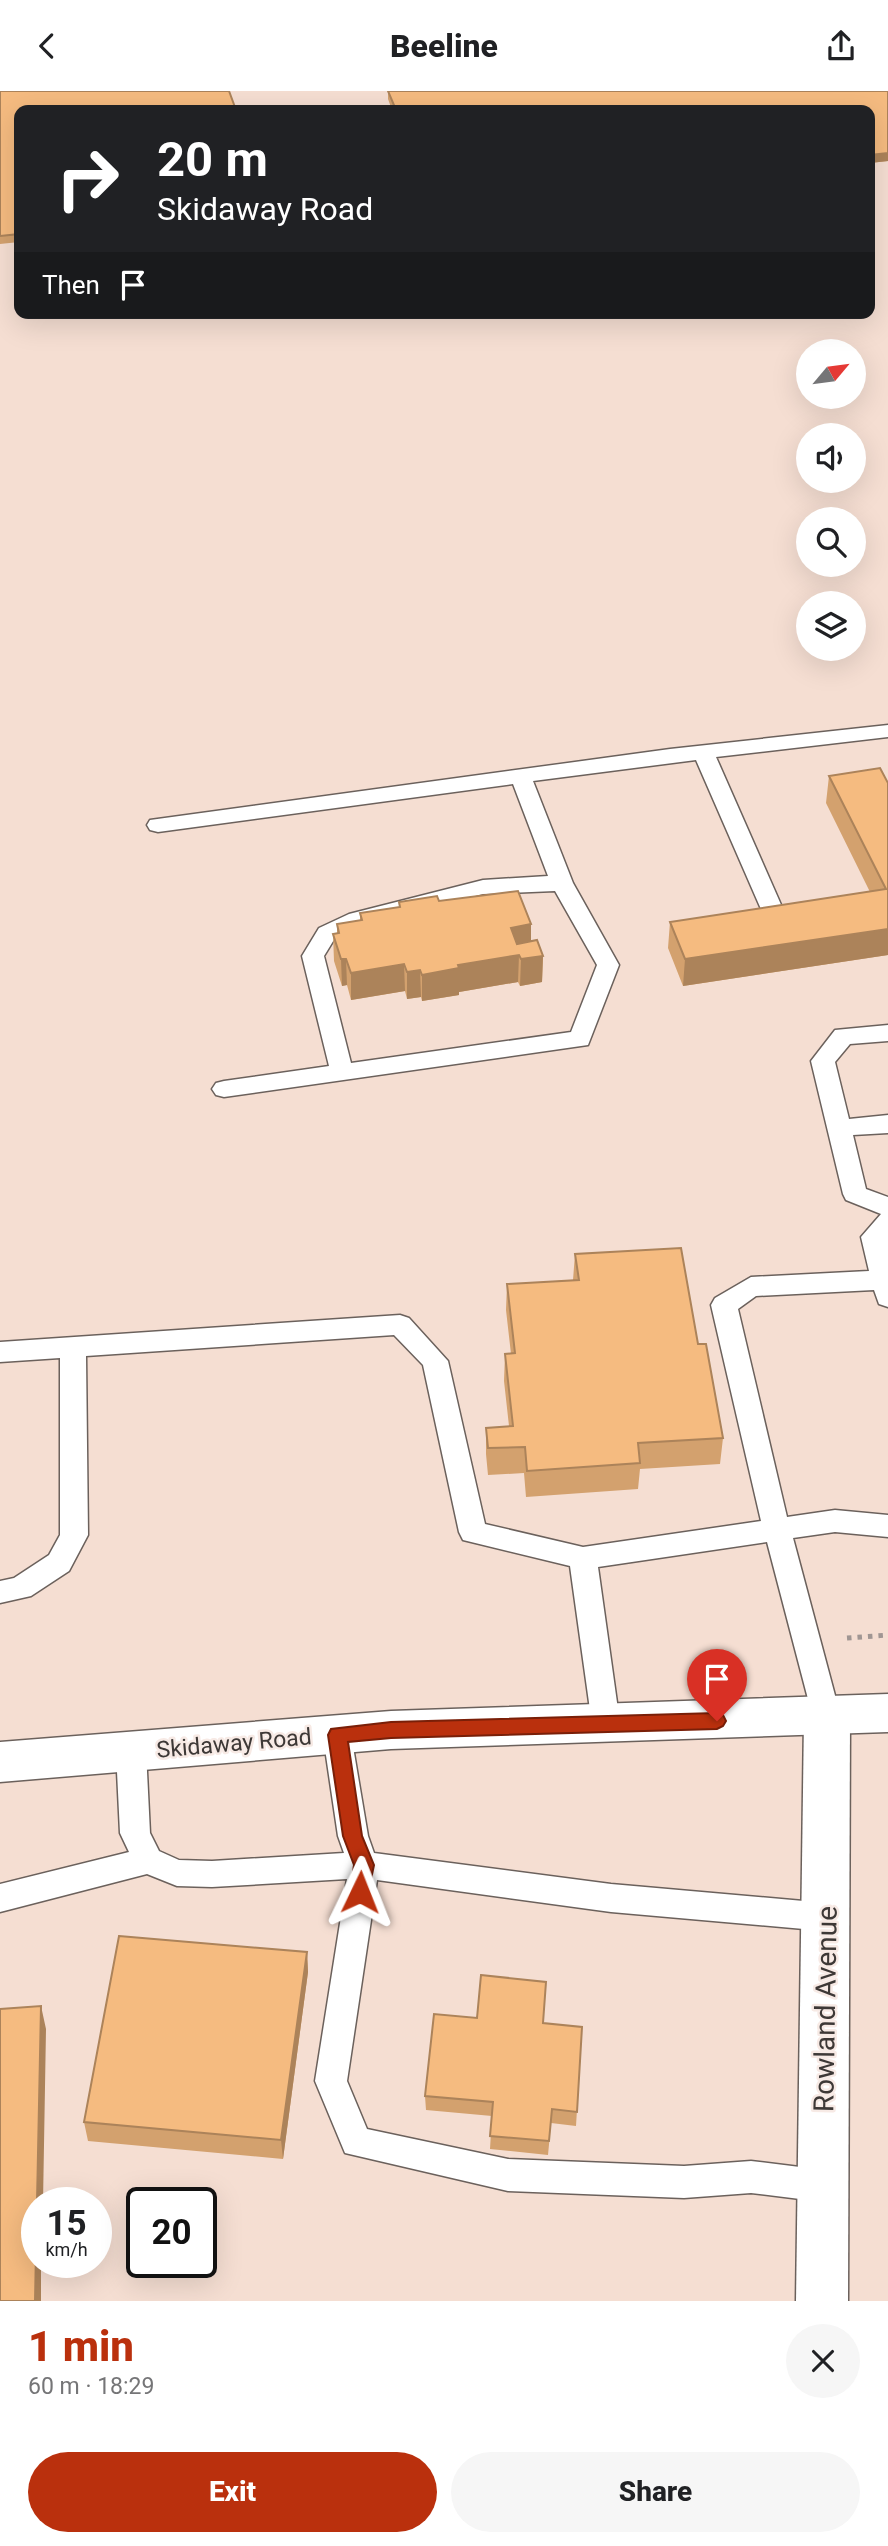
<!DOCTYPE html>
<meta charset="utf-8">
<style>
body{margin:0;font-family:Roboto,sans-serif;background:#f6f6f6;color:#202124;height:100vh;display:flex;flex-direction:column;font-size:26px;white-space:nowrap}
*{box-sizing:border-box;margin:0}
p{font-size:23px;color:#757577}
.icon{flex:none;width:38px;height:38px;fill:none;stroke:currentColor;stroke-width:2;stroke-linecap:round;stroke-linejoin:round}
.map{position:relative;height:2210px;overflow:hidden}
.side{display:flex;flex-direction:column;background:#fff;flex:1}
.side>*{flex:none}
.hud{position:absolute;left:14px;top:14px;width:861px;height:214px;border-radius:14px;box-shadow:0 7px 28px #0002;background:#202124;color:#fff;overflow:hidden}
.needle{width:46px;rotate:61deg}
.controls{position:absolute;left:796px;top:248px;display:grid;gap:14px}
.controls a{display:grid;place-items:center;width:70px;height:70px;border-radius:50%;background:#fff;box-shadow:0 7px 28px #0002;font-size:35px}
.speed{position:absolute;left:21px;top:2096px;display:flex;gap:14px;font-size:35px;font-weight:700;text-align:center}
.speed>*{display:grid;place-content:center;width:91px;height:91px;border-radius:50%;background:#fff;box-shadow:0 7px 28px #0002;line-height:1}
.speed small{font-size:18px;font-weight:400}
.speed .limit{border:4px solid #111;border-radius:10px;background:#fff;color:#111}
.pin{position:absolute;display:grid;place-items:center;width:60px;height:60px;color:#fff;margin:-72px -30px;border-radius:50% 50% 50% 0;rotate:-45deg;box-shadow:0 0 7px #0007}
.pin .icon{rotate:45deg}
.me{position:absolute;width:77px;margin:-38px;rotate:2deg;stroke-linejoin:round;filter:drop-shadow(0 0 5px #0008)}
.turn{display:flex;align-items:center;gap:24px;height:147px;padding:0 28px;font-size:32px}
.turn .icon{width:91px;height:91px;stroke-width:2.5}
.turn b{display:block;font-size:49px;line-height:60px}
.then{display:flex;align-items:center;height:66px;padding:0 28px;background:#0003;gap:14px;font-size:26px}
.round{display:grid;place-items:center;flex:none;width:74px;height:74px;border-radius:37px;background:#f6f6f6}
.summary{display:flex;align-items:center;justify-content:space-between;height:119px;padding:0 28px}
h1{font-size:42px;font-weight:800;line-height:52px;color:#ba300d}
.button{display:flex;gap:14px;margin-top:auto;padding:14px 28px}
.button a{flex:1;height:80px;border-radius:42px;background:#ba300d;color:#fff;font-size:28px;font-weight:800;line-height:80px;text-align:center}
.button a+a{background:#f6f6f6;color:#202124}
header{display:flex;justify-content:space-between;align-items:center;height:91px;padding:0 28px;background:#fff;font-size:32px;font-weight:800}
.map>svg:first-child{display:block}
</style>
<header><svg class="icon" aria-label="back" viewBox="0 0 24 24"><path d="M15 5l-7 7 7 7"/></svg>Beeline<svg class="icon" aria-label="share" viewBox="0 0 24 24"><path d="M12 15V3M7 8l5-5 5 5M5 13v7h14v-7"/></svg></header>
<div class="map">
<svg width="888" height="2210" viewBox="0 0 888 2210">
<rect width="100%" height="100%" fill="#f7eae5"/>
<path fill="#f5ded2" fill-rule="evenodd" d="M0,0h888v2210h-888zM19,19h851v203h-851zM808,261h46v45h-46zM808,345h46v45h-46zM808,429h46v45h-46zM808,513h46v45h-46zM37,2112h59v60h-59zM142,2112h59v60h-59z"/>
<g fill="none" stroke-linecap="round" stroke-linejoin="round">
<defs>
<path id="service" d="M888,634v12l-172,20 70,159 -3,5 -8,2 -8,-2 -3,-5 -68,-156 -163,21 40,102 46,82 -31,80 -364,52 -8,-2 -4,-6 4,-6 8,-2 105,-15 -27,-110 17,-28 30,-14 134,-34 65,-4 -35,-92 -355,48 -8,-2 -3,-5 3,-5 520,-71zM555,800l42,74 -26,67 -220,31 -27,-107 11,-18 29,-13 119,-31z
M888,934v16l-38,3 -15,18 14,57 39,-4v18l-35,2 13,54 22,8v110l-9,-3 -5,-14 -118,6 -18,13 49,208 48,-7 53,5v22l-53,-5 -42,6 48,180 -4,9 -10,3 -10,-3 -4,-9 -46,-176 -169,25 22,157 -4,9 -10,3 -10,-3 -4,-9 -22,-158 -107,-26 -4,-8 -36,-167 -29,-30 -308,21 2,179 -19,36 -38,25 -31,7v-22l14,-3 35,-23 11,-20v-177l-60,4v-20l400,-27 9,3 39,43 37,163 98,23 178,-26 -50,-216 4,-7 36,-21 118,-6 -8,-34 20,-23 -35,-14 -3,-6 -32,-133 24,-31z
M337,1632l10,3 4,9 17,101 6,17 237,31 215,19 11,4 4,10 -4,10 -11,4 -215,-19 -234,-32 -30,201 20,48 141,30 176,7 67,-5 73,9 12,5 4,11 -4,11 -12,5 -73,-9 -67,5 -176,-7 -163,-38 -30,-72 32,-202 -135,8 -35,-1 -30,-12 -147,38v-28l129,-32 -9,-19 -4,-82 5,-9 10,-4 10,4 5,9 4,82 9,18 20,9 33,1 132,-8 -6,-17 -15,-101 4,-9z"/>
<path id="minor" d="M827,1608l16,5 7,14 -2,583h-52l8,-583 7,-14z"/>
<path id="primary" d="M888,1603v38l-497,17 -391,33v-40l391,-31z"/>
</defs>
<use href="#service" stroke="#6b615c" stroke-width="3"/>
<use href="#minor" stroke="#6b615c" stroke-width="3"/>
<use href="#primary" stroke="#6b615c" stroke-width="3"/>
<path stroke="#a09693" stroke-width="5" stroke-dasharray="4.5 6" stroke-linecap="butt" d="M847,1547l41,-3"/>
<use href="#service" fill="#fff" fill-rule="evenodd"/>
<use href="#minor" fill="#fff" fill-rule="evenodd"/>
<use href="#primary" fill="#fff" fill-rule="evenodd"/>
</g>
<path fill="#d3a16e" d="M0,0l19,19v132l-19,2z
M388,0h500v70l-18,2v-53h-478l-4,-11z
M880,677l8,187 -205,31 -15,-38 2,-26 200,-30 -44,-89 3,-27z
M439,810l92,40 12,15 -1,26 -22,4 -2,-4 -59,10v3l-37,6 -1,-4 -14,2 -2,-8 -54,9 -4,-15 -5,1 -8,-25 -1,-27 4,-1v-9l23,-3v-8l39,-6v-5z
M575,1163l123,90 25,94 -3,26 -80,5 -2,20 -112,8 -2,-24 -36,2 -2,-21v-26l23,-2 -5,-45 1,-27h6l-5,-44 1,-26 66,-4z
M307,1861l1,20 -25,187 -195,-18 -4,-19z
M544,1932l38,4 -6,99 -25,-3 -3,32 -58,-6 2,-33 -66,-6 -1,-14z"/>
<path fill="#ac835a" d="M888,62v8l-18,2v-8z
M531,833v27l-21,4 1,-27z
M888,838v26l-205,31 2,-27z
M519,864l-1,27 -59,10v3l-37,6v-26l36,-10z
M543,865l-1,26 -22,4 1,-27z
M341,868h5l1,26 -5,1z
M404,873l1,27 -54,9v-27z
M420,879l1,27 -14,2v-27z
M307,1861l1,20 -25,187 -2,-19z
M41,1915l5,23 -3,174h-6v60h4v38h-6z"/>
<path fill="#f5bb80" stroke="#ac835a" stroke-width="2" d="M0,0h229l7,19h-217v124l-19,2z
M388,0h500v62l-18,2v-45h-474z
M880,677l8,15v146l-203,30 -15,-37 216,-33 -57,-113z
M518,800l13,33 -20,4 6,16 20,-4 6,16 -22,3 -2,-4 -61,10 1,3 -37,7 -2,-5 -13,2 -3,-8 -53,9 -5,-14h-5l-8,-25 6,-1 -2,-9 25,-4 -2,-7 40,-6 -1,-5 38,-6 2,5z
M681,1157l17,96h8l17,94 -85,5 2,20 -113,8 -2,-24 -37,1 -2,-20 27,-2 -8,-72 10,-1 -8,-69 72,-4 -4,-26z
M119,1845l188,16 -26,188 -197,-18z
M481,1884l65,7 -3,41 39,4 -5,85 -25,-3 -3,32 -59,-5 3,-34 -68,-6 9,-82 43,4z
M41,1915l-6,295h-35v-292z"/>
<path fill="#ba300d" stroke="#791f08" stroke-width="2" d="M717,1622l6,2 3,6 -3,5 -6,3 -326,9 -43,4 14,94 12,29 -7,33 -7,3 -7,-3 -3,-6 4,-27 -11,-29 -15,-101 3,-6 60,-7z"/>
<g text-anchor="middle" stroke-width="5" stroke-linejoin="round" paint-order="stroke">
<g font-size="23" fill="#3d3836" stroke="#f7eae5">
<text transform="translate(234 1652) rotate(-5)" y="8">Skidaway Road</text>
</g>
<g font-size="28" fill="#3d3836" stroke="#f7eae5">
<text transform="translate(825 1918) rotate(-89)" y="10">Rowland Avenue</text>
</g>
</g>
</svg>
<div class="controls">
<a><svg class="needle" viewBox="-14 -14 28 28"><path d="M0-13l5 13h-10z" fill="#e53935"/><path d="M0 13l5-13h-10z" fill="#757577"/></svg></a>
<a><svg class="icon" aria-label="sound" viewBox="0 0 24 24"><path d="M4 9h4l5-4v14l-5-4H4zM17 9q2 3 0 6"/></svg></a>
<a><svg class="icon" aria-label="search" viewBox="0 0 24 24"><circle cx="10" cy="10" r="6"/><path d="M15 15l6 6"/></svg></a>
<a><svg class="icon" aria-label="layers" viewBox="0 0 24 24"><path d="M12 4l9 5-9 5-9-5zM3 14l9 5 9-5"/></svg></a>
</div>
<div class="speed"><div>15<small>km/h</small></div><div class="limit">20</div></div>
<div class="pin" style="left:717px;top:1630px;background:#d93025"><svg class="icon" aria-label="arrive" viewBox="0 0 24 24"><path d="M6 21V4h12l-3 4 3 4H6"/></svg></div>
<svg class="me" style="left:360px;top:1801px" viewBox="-20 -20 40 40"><path d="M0-17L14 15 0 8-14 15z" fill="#ba300d" stroke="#fff" stroke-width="4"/></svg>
<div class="hud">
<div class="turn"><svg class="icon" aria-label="right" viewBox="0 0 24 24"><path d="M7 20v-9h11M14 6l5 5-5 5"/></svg><div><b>20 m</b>Skidaway Road</div></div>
<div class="then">Then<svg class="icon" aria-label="arrive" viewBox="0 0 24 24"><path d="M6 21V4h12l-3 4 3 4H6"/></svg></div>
</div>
</div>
<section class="side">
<div class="summary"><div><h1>1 min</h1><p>60 m · 18:29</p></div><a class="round"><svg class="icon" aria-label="close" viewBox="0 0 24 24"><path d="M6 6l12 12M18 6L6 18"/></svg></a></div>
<div class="button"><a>Exit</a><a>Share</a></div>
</section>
